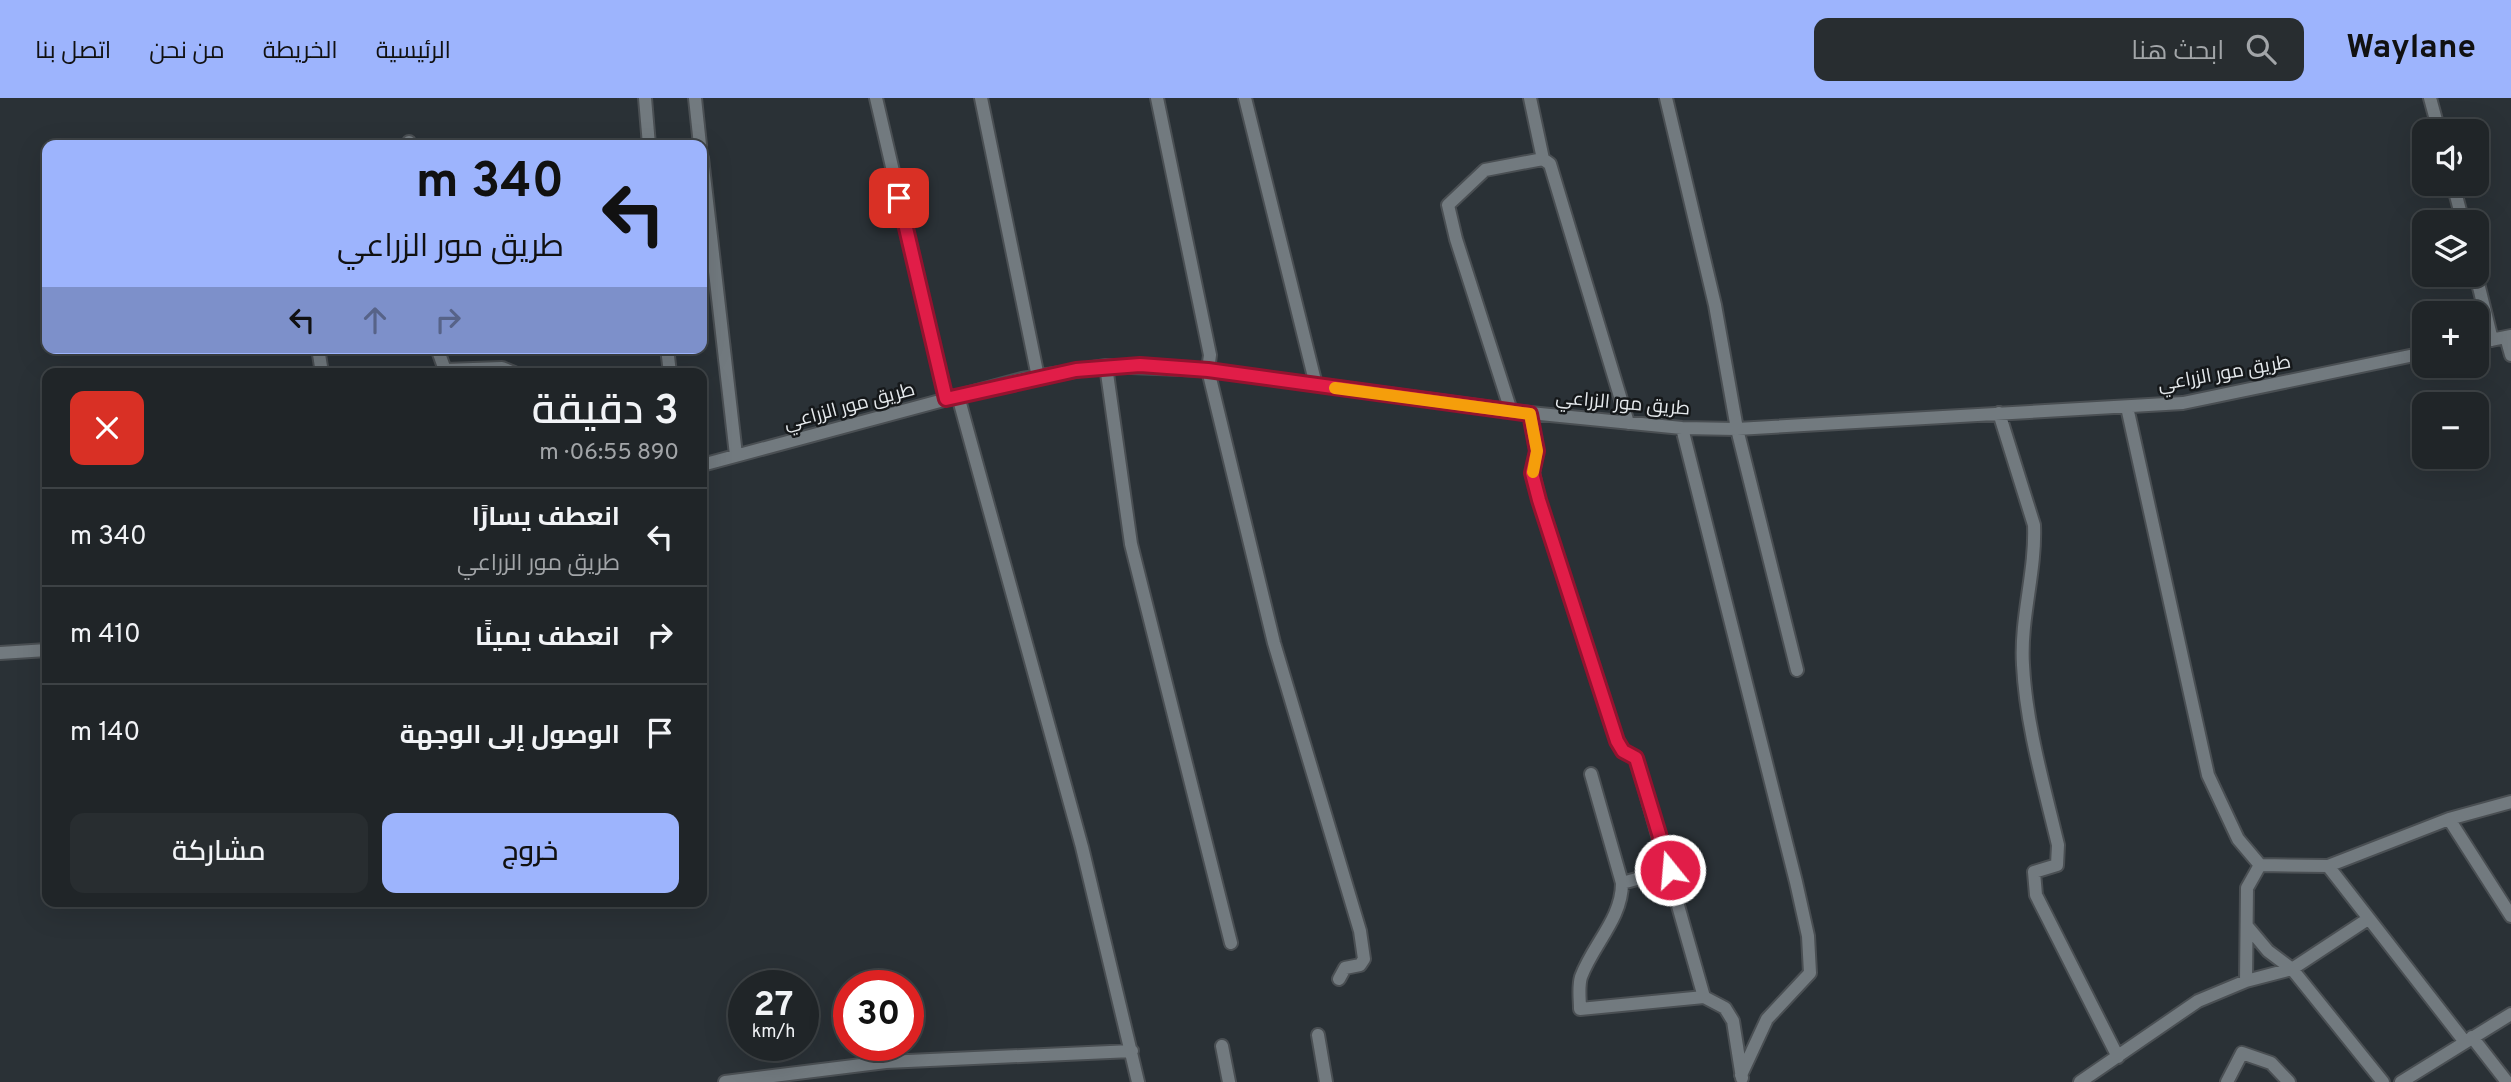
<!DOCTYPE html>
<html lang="ar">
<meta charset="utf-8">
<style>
body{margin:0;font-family:Overpass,Cairo,sans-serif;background:#282d30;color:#f1f3f6;direction:rtl;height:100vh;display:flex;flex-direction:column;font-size:26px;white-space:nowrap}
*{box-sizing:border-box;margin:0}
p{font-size:23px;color:#a2a5a8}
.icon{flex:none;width:38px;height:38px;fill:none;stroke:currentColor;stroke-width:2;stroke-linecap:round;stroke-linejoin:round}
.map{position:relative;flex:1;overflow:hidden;direction:ltr}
.panel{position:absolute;left:42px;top:270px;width:665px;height:539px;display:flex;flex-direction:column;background:#202528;border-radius:14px;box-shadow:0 7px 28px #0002,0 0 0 2px #3d4245;direction:rtl}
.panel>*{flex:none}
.banner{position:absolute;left:42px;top:42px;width:665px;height:214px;border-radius:14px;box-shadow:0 7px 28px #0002,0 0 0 2px #3d4245;direction:rtl;background:#9db4fd;color:#111;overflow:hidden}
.tools{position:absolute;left:2412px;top:21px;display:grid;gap:14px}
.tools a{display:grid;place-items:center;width:77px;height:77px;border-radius:14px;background:#202528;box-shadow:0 7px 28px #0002,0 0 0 2px #3d4245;font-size:35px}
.speed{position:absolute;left:728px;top:872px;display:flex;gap:14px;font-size:35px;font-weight:700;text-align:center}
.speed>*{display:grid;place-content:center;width:91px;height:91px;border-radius:50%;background:#202528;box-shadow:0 7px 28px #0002,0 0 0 2px #3d4245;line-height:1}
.speed small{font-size:18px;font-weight:400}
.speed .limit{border:10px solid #d22;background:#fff;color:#111}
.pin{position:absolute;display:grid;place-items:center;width:60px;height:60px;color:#fff;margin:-30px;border-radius:14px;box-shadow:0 4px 10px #0006}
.me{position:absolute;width:77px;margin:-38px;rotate:343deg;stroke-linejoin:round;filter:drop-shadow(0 0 5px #0008)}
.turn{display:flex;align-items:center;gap:24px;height:147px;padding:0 28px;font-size:32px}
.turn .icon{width:91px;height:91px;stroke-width:2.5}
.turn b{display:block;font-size:49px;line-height:60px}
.lanes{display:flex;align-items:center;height:66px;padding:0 28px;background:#0003;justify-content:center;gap:35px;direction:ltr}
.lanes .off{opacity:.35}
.round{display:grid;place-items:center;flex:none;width:74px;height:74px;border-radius:14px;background:#282d30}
.head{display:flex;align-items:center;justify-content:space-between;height:119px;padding:0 28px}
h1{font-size:42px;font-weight:600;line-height:52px}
.primary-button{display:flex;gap:14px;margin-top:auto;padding:14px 28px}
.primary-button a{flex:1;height:80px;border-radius:14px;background:#9db4fd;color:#111;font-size:28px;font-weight:600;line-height:80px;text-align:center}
.primary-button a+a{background:#282d30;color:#f1f3f6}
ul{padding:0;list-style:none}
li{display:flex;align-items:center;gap:21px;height:98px;padding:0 28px;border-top:2px solid #3d4245}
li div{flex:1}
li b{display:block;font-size:26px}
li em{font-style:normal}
header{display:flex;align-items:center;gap:42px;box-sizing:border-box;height:98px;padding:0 35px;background:#9db4fd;color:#111}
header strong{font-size:33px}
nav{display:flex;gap:38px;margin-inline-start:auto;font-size:24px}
.search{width:490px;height:63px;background:#282d30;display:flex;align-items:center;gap:18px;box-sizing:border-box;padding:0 24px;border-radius:14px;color:#a2a5a8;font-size:26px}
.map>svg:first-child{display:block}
</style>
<header>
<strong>Waylane</strong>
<div class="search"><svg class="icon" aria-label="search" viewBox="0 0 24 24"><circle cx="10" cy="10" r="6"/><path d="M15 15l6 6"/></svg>ابحث هنا</div>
<nav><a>الرئيسية</a><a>الخريطة</a><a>من نحن</a><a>اتصل بنا</a></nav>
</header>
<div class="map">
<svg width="2511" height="984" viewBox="0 0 2511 984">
<rect width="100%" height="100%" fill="#2a3136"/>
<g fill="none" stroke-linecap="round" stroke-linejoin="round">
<defs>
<path id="minor" d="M645,0l4,47
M695,0l5,47
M876,0l70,301
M981,0l57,279
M1157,0l53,257 -2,15 66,273 86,288 4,28 -4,6 -15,3 -6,11
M1245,0l71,287
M1530,0l13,61 7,5 78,259
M1666,0l49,207 22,124 60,241
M2430,0l9,33
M409,44v3
M702,60l34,297
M2453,86l10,38
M2476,177l16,65
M2506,239l5,18
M2476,245l35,-7
M318,250l4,25
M437,250l8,22 57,-2 12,5
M667,250l3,25
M1106,268l25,178 100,399
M958,298l124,451 56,235
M2127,309l81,368 30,64 22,26
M1511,313l-55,-172 -8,-34 37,-35 58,-11
M1530,315l7,38 -4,22 6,27 78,241 6,10 13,7 68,239
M1999,315l35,112c2,47 -14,93 -11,140 3,60 21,121 35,180l-1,20 -23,7 2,23 82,162
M1682,330l114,454 12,54 2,37 -43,46 -26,56
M702,367l320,-86 84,-13 102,4 322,43 152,15 55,1 446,-26 241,-50
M0,555l47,-3
M1591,676l31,109c0,36 -29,61 -41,94 -3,10 -1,22 -1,32l124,-12 21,11 8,13 9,57
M2449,721l62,97
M2328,768l137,176
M1622,785l48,-13
M2247,828l21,25 24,18 91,113
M2246,883l46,-12 76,-50
M1318,937l8,47
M2472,939l35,45
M1222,948l7,36
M725,984l161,-20 246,-11
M2080,984l118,-81 48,-20 1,-93 13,-23 68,1 121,-47 62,-17
M2227,984l15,-29 29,10 18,19
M2401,984l110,-68"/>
</defs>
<use href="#minor" stroke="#4a4f53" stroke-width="16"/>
<use href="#minor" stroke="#727a7f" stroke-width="12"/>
</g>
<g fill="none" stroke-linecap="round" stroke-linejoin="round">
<defs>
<path id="route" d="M899,100l47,201 130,-29 64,-5 68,5 322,44 7,37 -5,22 7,27 78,241 6,10 13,7 34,112"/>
</defs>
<use href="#route" stroke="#92132f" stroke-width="18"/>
<use href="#route" stroke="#e11d48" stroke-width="12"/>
<path stroke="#f59e0b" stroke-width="12" d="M1335,290l195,26 7,37 -4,21"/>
</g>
<g text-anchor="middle" stroke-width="5" stroke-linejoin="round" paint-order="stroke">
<g font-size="19" fill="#e6eaed" stroke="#15181a">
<text transform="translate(2224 274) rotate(-10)" y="7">طريق مور الزراعي</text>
<text transform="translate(1623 304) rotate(5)" y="7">طريق مور الزراعي</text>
<text transform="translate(849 307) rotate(-15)" y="7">طريق مور الزراعي</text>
</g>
</g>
</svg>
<div class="tools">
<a><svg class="icon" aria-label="sound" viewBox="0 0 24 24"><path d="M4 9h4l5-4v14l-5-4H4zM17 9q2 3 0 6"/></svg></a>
<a><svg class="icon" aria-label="layers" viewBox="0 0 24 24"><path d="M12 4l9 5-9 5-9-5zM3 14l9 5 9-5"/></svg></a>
<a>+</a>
<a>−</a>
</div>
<div class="speed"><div>27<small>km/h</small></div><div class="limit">30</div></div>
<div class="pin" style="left:899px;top:100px;background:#d93025"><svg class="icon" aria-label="arrive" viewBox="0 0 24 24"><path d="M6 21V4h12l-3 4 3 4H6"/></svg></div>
<svg class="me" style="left:1670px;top:772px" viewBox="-20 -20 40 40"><circle r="17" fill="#e11d48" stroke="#fff" stroke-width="3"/><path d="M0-11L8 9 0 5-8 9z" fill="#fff"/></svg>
<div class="banner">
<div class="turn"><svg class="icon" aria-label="left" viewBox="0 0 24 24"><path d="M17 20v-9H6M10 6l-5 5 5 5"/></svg><div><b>340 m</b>طريق مور الزراعي</div></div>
<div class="lanes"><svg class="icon" aria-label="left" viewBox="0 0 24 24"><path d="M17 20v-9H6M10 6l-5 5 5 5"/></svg><svg class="icon off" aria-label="ahead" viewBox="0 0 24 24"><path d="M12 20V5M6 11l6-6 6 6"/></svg><svg class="icon off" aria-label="right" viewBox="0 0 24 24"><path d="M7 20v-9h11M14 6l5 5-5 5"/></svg></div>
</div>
<section class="panel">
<div class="head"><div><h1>3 دقيقة</h1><p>890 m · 06:55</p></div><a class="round" style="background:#d93025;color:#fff"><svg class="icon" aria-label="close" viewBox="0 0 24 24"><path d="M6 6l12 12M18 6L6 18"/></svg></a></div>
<ul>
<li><svg class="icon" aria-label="left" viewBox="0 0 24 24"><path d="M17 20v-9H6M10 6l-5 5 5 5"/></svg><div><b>انعطف يسارًا</b><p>طريق مور الزراعي</p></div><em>340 m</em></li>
<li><svg class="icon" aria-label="right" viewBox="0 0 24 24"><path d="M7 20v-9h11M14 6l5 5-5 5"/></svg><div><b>انعطف يمينًا</b></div><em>410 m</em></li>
<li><svg class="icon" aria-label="arrive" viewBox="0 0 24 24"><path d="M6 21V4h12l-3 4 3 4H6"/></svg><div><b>الوصول إلى الوجهة</b></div><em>140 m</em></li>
</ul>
<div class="primary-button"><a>خروج</a><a>مشاركة</a></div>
</section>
</div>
